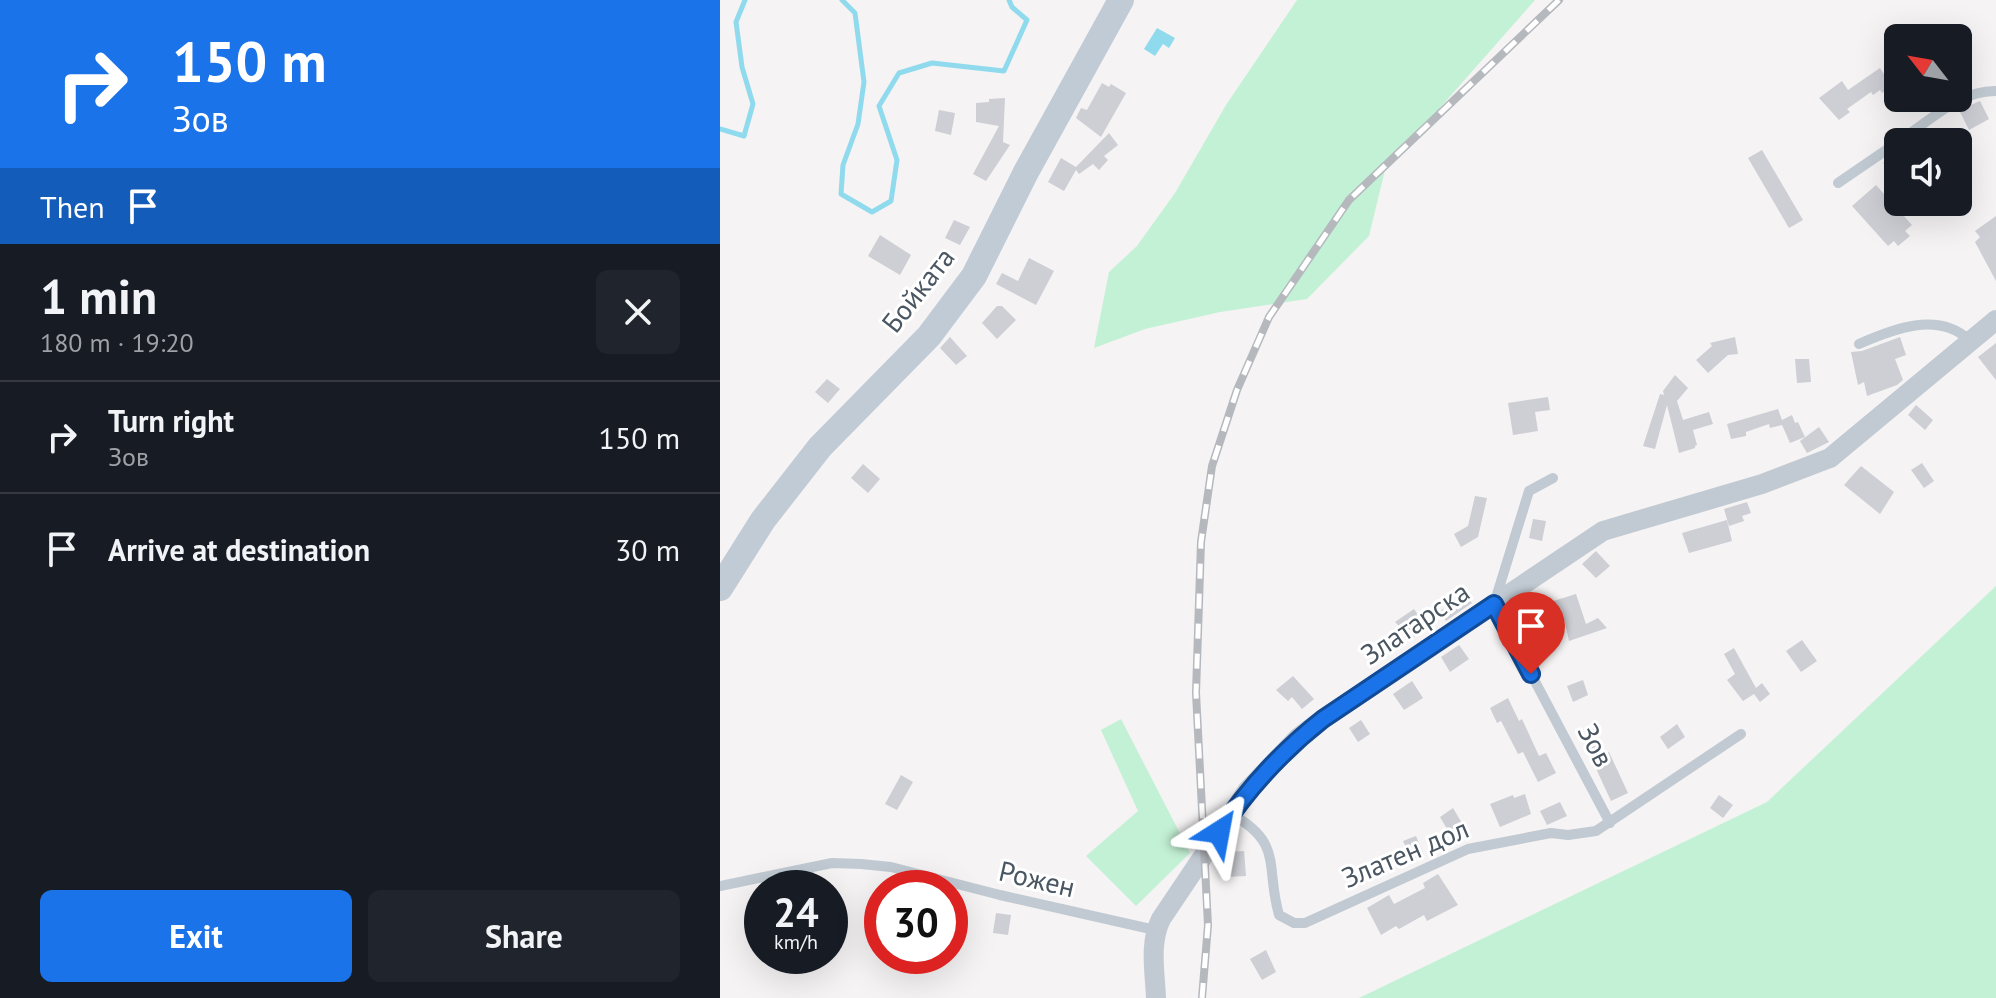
<!DOCTYPE html>
<meta charset="utf-8">
<style>
body{margin:0;font-family:"PT Sans",sans-serif;background:#20242c;color:#f1f3f6;height:100vh;display:flex;flex-direction:column;font-size:30px;white-space:nowrap}
*{box-sizing:border-box;margin:0}
p{font-size:26px;color:#9ea1a6}
.icon{flex:none;width:44px;height:44px;fill:none;stroke:currentColor;stroke-width:2;stroke-linecap:round;stroke-linejoin:round}
.map{position:relative;flex:1;overflow:hidden}
.side{display:flex;flex-direction:column;background:#171b24;width:720px}
.side>*{flex:none}
.banner{background:#1a73e8;color:#fff;overflow:hidden}
.needle{width:52px;rotate:301deg}
.buttons{position:absolute;left:1164px;top:24px;display:grid;gap:16px}
.buttons a{display:grid;place-items:center;width:88px;height:88px;border-radius:12px;background:#171b24;box-shadow:0 8px 32px #0002;font-size:40px}
.speed{position:absolute;left:24px;top:870px;display:flex;gap:16px;font-size:40px;font-weight:700;text-align:center}
.speed>*{display:grid;place-content:center;width:104px;height:104px;border-radius:50%;background:#171b24;box-shadow:0 8px 32px #0002;line-height:1}
.speed small{font-size:20px;font-weight:400}
.speed .limit{border:12px solid #d22;background:#fff;color:#111}
.pin{position:absolute;display:grid;place-items:center;width:68px;height:68px;color:#fff;margin:-82px -34px;border-radius:50% 50% 50% 0;rotate:-45deg;box-shadow:0 0 8px #0007}
.pin .icon{rotate:45deg}
.me{position:absolute;width:88px;margin:-44px;rotate:34deg;stroke-linejoin:round;filter:drop-shadow(0 0 6px #0008)}
.turn{display:flex;align-items:center;gap:28px;height:168px;padding:0 40px;font-size:36px}
.turn .icon{width:104px;height:104px;stroke-width:2.5}
.turn b{display:block;font-size:56px;line-height:68px}
.then{display:flex;align-items:center;height:76px;padding:0 40px;background:#0003;gap:16px;font-size:30px}
.round{display:grid;place-items:center;flex:none;width:84px;height:84px;border-radius:12px;background:#20242c}
.summary{display:flex;align-items:center;justify-content:space-between;height:136px;padding:0 40px}
h1{font-size:48px;font-weight:700;line-height:60px}
.primary-button{display:flex;gap:16px;margin-top:auto;padding:16px 40px}
.primary-button a{flex:1;height:92px;border-radius:12px;background:#1a73e8;color:#fff;font-size:32px;font-weight:700;line-height:92px;text-align:center}
.primary-button a+a{background:#20242c;color:#f1f3f6}
ul{padding:0;list-style:none}
li{display:flex;align-items:center;gap:24px;height:112px;padding:0 40px;border-top:2px solid #363941}
li div{flex:1}
li b{display:block;font-size:30px}
li em{font-style:normal}
main{display:flex;flex:1;min-height:0}
.map>svg:first-child{display:block}
</style>
<main>
<section class="side">
<div class="banner">
<div class="turn"><svg class="icon" aria-label="right" viewBox="0 0 24 24"><path d="M7 20v-9h11M14 6l5 5-5 5"/></svg><div><b>150 m</b>Зов</div></div>
<div class="then">Then<svg class="icon" aria-label="arrive" viewBox="0 0 24 24"><path d="M6 21V4h12l-3 4 3 4H6"/></svg></div>
</div>
<div class="summary"><div><h1>1 min</h1><p>180 m · 19:20</p></div><a class="round"><svg class="icon" aria-label="close" viewBox="0 0 24 24"><path d="M6 6l12 12M18 6L6 18"/></svg></a></div>
<ul>
<li><svg class="icon" aria-label="right" viewBox="0 0 24 24"><path d="M7 20v-9h11M14 6l5 5-5 5"/></svg><div><b>Turn right</b><p>Зов</p></div><em>150 m</em></li>
<li><svg class="icon" aria-label="arrive" viewBox="0 0 24 24"><path d="M6 21V4h12l-3 4 3 4H6"/></svg><div><b>Arrive at destination</b></div><em>30 m</em></li>
</ul>
<div class="primary-button"><a>Exit</a><a>Share</a></div>
</section>
<div class="map">
<svg width="1276" height="998" viewBox="0 0 1276 998">
<rect width="100%" height="100%" fill="#f5f3f3"/>
<path fill="#c3f1d5" d="M577,0h238l-150,170 -16,66 -62,63 -87,13 -75,17 -51,19 15,-76 28,-26 38,-53 51,-88z
M1276,586v412h-637l408,-196z
M401,719l69,134 -54,53 -50,-50 52,-45 -37,-81z"/>
<path fill="#90daee" d="M437,28l18,10 -6,10 -6,-4 -8,12 -11,-7z"/>
<g fill="none" stroke-linecap="round" stroke-linejoin="round">
<path stroke="#90daee" stroke-width="5" d="M122,0l13,13 9,69 -6,42 -15,41 -2,29 31,18 19,-11 6,-41 -18,-54 20,-33 33,-10 72,8 23,-51 -15,-13 -3,-7
M0,129l24,7 9,-32 -11,-37 -6,-45 9,-22"/>
</g>
<path fill="#cdcfd5" d="M1160,68l12,18 -10,7 -2,-3 -7,5 -2,-3 -24,17 3,3 -11,8 -20,-22 23,-17 6,9z
M382,83l7,4 2,-3 15,9 -25,44 -25,-19 5,-10 6,2z
M285,98l-2,44 7,3 -24,36 -13,-7 26,-48 -23,-4v-19l13,-1v-3z
M1260,101l9,18 -20,11 -10,-20z
M219,110l16,3 -4,22 -16,-4z
M389,133l9,12 -14,11 4,4 -9,10 -6,-6 -14,10 -3,-4 -12,21 -16,-9 13,-24 15,9z
M1042,150l41,70 -14,8 -41,-70z
M1178,152v30l-15,-19z
M1156,185l36,40 -7,6 5,5 -12,10 -4,-5 -6,5 -36,-40z
M1276,216v65l-21,-39 5,-5 -5,-6z
M234,220l16,7 -10,18 -15,-7z
M160,235l31,20 -11,20 -32,-19z
M309,258l25,13 -18,34 -40,-21 6,-11 16,8z
M277,306h5l14,14 -19,19 -15,-16z
M230,337l17,19 -11,9 -16,-17z
M1015,337l3,17 -10,1 -20,18 -12,-13 16,-14 -2,-3z
M1180,337l6,18 -11,4 8,21 -6,5 -30,11 -3,-14 -6,3 -7,-33 11,-1z
M1276,343v37l-18,-23z
M1075,359h14l2,23 -14,1z
M955,375l13,13 -11,13 6,19 26,-8 4,12 -20,6 4,15 -2,1v2l-16,5 -12,-48 -12,44 -12,-3 17,-52 4,1 -1,-4z
M107,379l13,10 -12,14 -13,-11z
M828,397l2,13 -15,2 3,19 -25,4 -5,-32z
M1196,405l17,15 -8,10 -17,-15z
M1058,409l4,11 10,-5 3,8 3,-1 7,15 -15,6 -8,-18 -12,3 -1,-4 -23,8v4l-15,3 -4,-15z
M1099,427l10,15 -22,11 -7,-12z
M1202,463l12,18 -10,7 -13,-18z
M143,464l17,15 -12,14 -17,-15z
M1141,466l33,26 -14,22 -36,-29z
M755,496l12,2 -9,39 -17,10 -7,-13 14,-8z
M1027,502l4,11 -9,3 2,5 -15,5 -5,-17z
M813,519l13,2 -4,20 -13,-3z
M1007,520l5,21 -43,12 -7,-20z
M876,551l14,15 -14,12 -14,-14z
M856,594l10,30 12,-6 9,10 -38,13 -6,-27 -28,19 -11,-19 24,-16 2,4z
M749,599l3,4 -26,18 -6,-10 14,-9 3,5z
M694,609l13,19 -16,11 -16,-17z
M1082,640l15,21 -16,11 -15,-21z
M739,645l10,14 -19,13 -9,-15z
M1014,648l22,40 6,-5 8,11 -10,8 -6,-8 -11,7 -16,-21 8,-6 -11,-20z
M573,676l21,23 -12,10 -10,-12 -4,4 -12,-11z
M863,680l5,15 -15,7 -6,-16z
M692,681l11,17 -19,12 -11,-16z
M788,698l11,23 3,-2 17,37 7,-3 10,20 -18,9 -15,-30 -5,2 -17,-33 -4,2 -7,-15z
M641,720l9,14 -12,8 -9,-14z
M957,724l8,13 -17,12 -8,-12z
M879,744l5,11 5,-3 19,41 -17,8 -24,-52z
M181,775l12,7 -16,28 -12,-6z
M805,794l6,20 -31,13 -10,-23 23,-9 1,3z
M999,795l14,10 -10,13 -13,-10z
M840,802l7,14 -20,9 -7,-14z
M733,808l10,17 -13,9 -10,-17z
M696,836l8,19 -12,6 -9,-20z
M524,851l2,25 -20,1 -1,-25z
M718,874l20,31 -31,16 -3,-6 -25,14 -3,-3 -15,9 -14,-27 22,-13 5,9 31,-16 -2,-5z
M39,898l3,2v17l-11,3 -4,-17z
M276,913l15,2 -3,20 -15,-2z
M546,950l10,22 -14,8 -12,-21z"/>
<g fill="none" stroke-linecap="round" stroke-linejoin="round">
<path stroke="#c1cad2" stroke-width="10" d="M1178,142c30,-20 62,-52 98,-51
M1118,183l60,-41
M1139,344c34,-15 79,-33 110,-4
M833,478l-24,13 -35,113 116,219
M511,814c53,29 34,52 48,101l15,8h11l163,-74 83,-16 17,2 28,-4 145,-97
M0,886l112,-23 29,1 30,3 109,28 155,35"/>
<path stroke="#c1cad2" stroke-width="20" d="M436,998c-1,-26 -7,-55 5,-79l86,-128 51,-53 25,-19 280,-188 159,-47 68,-26 166,-138"/>
<path stroke="#c1cbd6" stroke-width="26" d="M0,588l43,-68 57,-73 109,-111 45,-60 52,-104 95,-172"/>
<defs>
<path id="rail" d="M482,998l6,-73 -12,-232 5,-151 11,-76 25,-76 32,-73 80,-117 210,-200"/>
</defs>
<use href="#rail" stroke="#b5b8bd" stroke-width="8"/>
<use href="#rail" stroke="#fff" stroke-width="5" stroke-dasharray="15" stroke-linecap="butt"/>
</g>
<g fill="none" stroke-linecap="round" stroke-linejoin="round">
<defs>
<path id="route" d="M499,832c29,-44 62,-80 104,-113l171,-115 37,70"/>
</defs>
<use href="#route" stroke="#114b97" stroke-width="20"/>
<use href="#route" stroke="#1a73e8" stroke-width="14"/>
</g>
<g text-anchor="middle" stroke-width="6" stroke-linejoin="round" paint-order="stroke">
<g font-size="28" fill="#4a5661" stroke="#fff">
<text transform="translate(198 290) rotate(-52)" y="10">Бойката</text>
<text transform="translate(695 623) rotate(-34)" y="10">Златарска</text>
<text transform="translate(876 745) rotate(63)" y="10">Зов</text>
<text transform="translate(685 853) rotate(-23)" y="10">Златен дол</text>
<text transform="translate(317 879) rotate(13)" y="10">Рожен</text>
</g>
</g>
</svg>
<div class="buttons">
<a><svg class="needle" viewBox="-14 -14 28 28"><path d="M0-13l5 13h-10z" fill="#e53935"/><path d="M0 13l5-13h-10z" fill="#9ea1a6"/></svg></a>
<a><svg class="icon" aria-label="sound" viewBox="0 0 24 24"><path d="M4 9h4l5-4v14l-5-4H4zM17 9q2 3 0 6"/></svg></a>
</div>
<div class="speed"><div>24<small>km/h</small></div><div class="limit">30</div></div>
<div class="pin" style="left:811px;top:674px;background:#d93025"><svg class="icon" aria-label="arrive" viewBox="0 0 24 24"><path d="M6 21V4h12l-3 4 3 4H6"/></svg></div>
<svg class="me" style="left:499px;top:832px" viewBox="-20 -20 40 40"><path d="M0-17L14 15 0 8-14 15z" fill="#1a73e8" stroke="#fff" stroke-width="4"/></svg>
</div>
</main>
